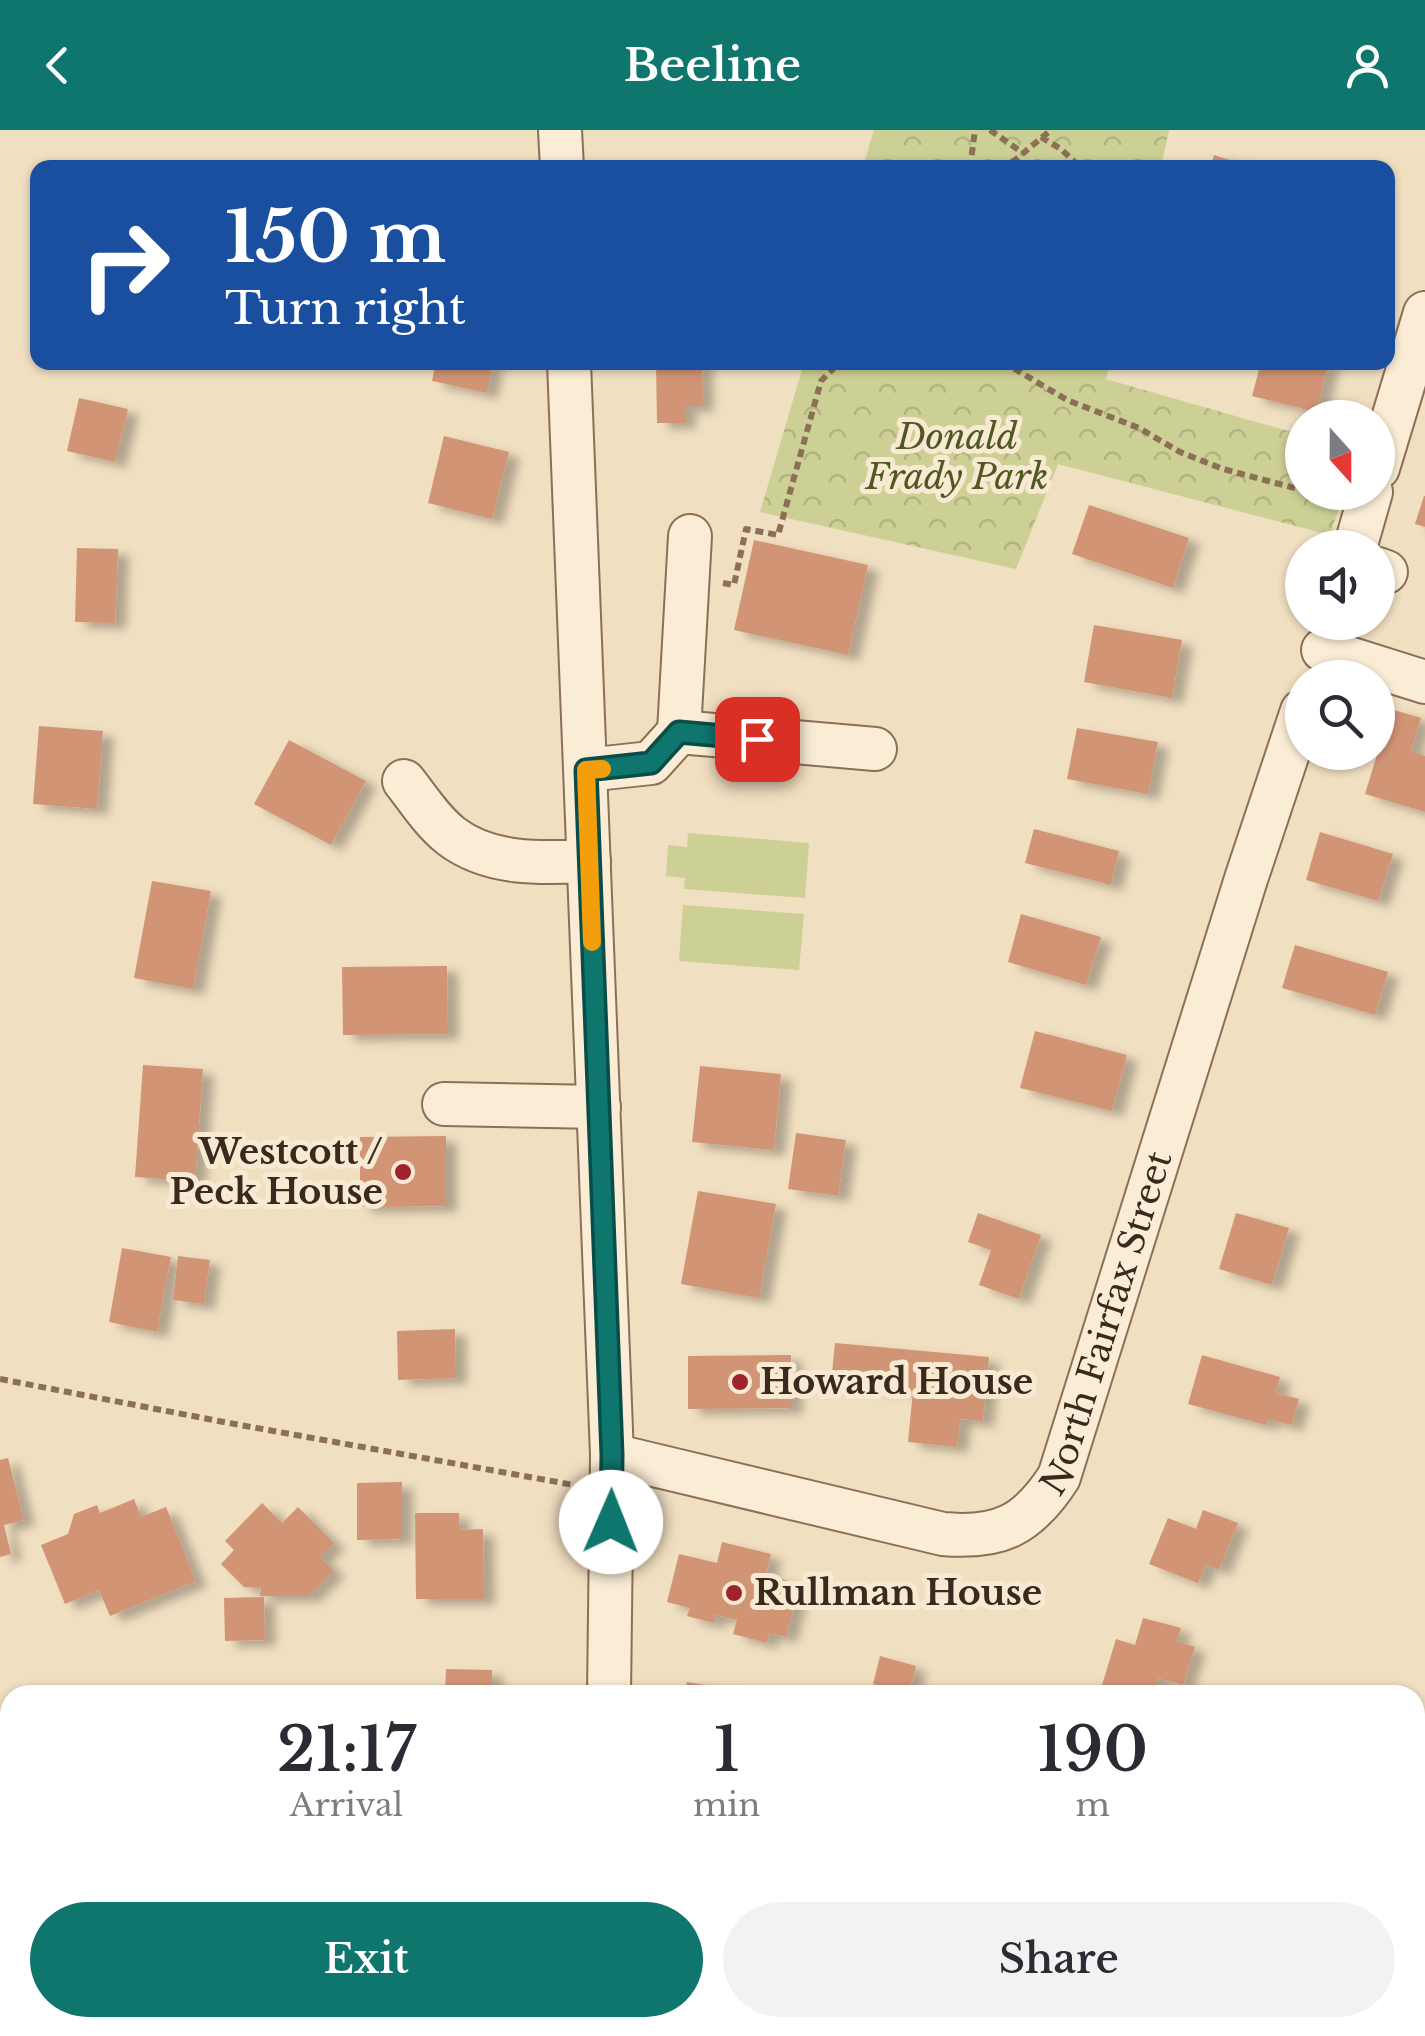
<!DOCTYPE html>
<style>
body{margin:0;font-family:"Libre Baskerville",serif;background:#f2f2f3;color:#2b2b33;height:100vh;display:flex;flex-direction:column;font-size:38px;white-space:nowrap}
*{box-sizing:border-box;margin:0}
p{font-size:32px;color:#7c7c81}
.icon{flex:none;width:55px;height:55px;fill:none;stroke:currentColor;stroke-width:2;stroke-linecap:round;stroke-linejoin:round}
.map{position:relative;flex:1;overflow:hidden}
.drawer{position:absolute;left:0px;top:1555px;width:1425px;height:352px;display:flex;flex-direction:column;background:#fff;border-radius:30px 30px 0 0;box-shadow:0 2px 8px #0004}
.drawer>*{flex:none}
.guide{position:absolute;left:30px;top:30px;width:1365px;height:210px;border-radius:20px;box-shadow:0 2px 8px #0004;background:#1a4fa0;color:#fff;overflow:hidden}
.needle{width:65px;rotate:159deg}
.controls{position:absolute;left:1285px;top:270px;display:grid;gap:20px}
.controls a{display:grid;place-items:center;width:110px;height:110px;border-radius:50%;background:#fff;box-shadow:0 2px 8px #0004;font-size:50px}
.pin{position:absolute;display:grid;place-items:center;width:85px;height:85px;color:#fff;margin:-42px;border-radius:20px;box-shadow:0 5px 15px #0006}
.me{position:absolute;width:110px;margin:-55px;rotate:1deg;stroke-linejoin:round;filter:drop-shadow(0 0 8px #0008)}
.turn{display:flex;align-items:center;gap:35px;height:210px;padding:0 30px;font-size:45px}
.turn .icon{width:130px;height:130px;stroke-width:2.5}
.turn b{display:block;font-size:70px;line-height:85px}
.eta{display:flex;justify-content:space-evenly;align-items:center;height:170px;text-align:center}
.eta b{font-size:60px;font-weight:600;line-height:70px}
.primary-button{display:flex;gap:20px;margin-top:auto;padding:20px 30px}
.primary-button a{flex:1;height:115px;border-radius:60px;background:#0f766e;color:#fff;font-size:40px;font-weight:600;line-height:115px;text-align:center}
.primary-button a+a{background:#f2f2f3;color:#2b2b33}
header{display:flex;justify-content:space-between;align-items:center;height:130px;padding:0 30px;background:#0f766e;color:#fff;font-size:45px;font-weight:600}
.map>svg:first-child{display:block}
</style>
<header><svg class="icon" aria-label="back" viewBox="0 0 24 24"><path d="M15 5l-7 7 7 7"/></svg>Beeline<svg class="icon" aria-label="person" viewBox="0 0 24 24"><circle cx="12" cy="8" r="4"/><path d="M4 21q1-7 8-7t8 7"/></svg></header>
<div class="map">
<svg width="1425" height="1906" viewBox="0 0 1425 1906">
<defs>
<pattern id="park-crowns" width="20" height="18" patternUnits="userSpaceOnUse" patternTransform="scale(2.5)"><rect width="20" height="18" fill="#cdd095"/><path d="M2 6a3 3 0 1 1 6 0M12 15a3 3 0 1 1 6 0" fill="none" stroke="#b1b380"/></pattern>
<filter id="shadow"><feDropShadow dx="11" dy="6" stdDeviation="5" flood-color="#0004"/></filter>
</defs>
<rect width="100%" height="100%" fill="#f1dfc1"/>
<path fill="#cdd095" d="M688,703l121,10 -4,55 -121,-9 1,-11 -19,-2 2,-31 19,2z
M683,775l121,9 -5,56 -120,-9z"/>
<path fill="url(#park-crowns)" d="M874,0h295l-8,37h-298z
M804,233h306l-4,16 196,56v57l42,1 -14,42 -272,-71 -42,105 -256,-57z"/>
<path fill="#d19475" filter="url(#shadow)" d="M1214,25l38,12v1h-42z
M436,232h57l-6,31 -55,-12z
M656,232h46l1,44h-18v17h-28z
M1261,232h68l-13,50 -64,-16z
M79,268l49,11 -13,53 -48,-11z
M444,306l65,16 -17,67 -64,-16z
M1424,366h1v31l-10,-3z
M1089,375l100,33 -16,50 -101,-34z
M754,410l114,25 -20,90 -114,-25z
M77,418l41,1 -3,74 -40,-1z
M1094,495l88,15 -10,58 -88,-16z
M1391,579l30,9 -10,33 14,5v56l-60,-18z
M39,596l64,5 -6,78 -64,-5z
M1077,598l81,14 -10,52 -81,-15z
M289,610l77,41 -35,64 -77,-41z
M1034,699l85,22 -8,34 -86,-22z
M1320,702l73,22 -15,47 -72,-21z
M152,751l59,10 -18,98 -59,-11z
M1021,784l80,23 -15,48 -78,-23z
M1295,815l93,27 -13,43 -93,-27z
M447,836l1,68 -105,1 -1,-68z
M1035,901l92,24 -15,56 -92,-23z
M143,935l60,4 -8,112 -60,-4z
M700,936l81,8 -7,76 -82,-8z
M796,1003l50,7 -8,56 -50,-7z
M446,1006v70l-86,1v-70z
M698,1061l78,13 -17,94 -78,-14z
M978,1083l63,22 -22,64 -40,-14 12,-35 -23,-8z
M1236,1083l53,15 -17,57 -53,-16z
M122,1118l49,9 -14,75 -48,-10z
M178,1126l32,4 -6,44 -31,-4z
M455,1199l1,49 -58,2 -1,-49z
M835,1213l154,14 -6,64 -23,-2 -3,28 -49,-5 5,-52 -82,-7z
M791,1225l1,53 -104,1v-53z
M1202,1225l78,22 -4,16 23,6 -7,26 -24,-6 -2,6 -78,-21z
M8,1328l16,62 -20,5 7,29 -11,3v-97z
M402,1352v57l-45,1v-57z
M134,1369l7,18 25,-10 30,74 -86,35 -11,-26 -34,14 -24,-59 27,-11 6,-20 23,-9 3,8z
M262,1373l20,20 16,-16 36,36 -14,14 14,14 -25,25h-49l1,-9h-17l-23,-23 13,-14 -9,-9z
M1203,1380l35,13 -19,47 -13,-6 -8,19 -49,-19 19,-46 28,11z
M415,1383h44v17l24,-1 1,70h-68z
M722,1412l49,12 -5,21 34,9 -14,53 -17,-4 -2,10 -34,-9 4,-14 -21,-5 -2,8 -27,-7 3,-8 -23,-6 12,-48 38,9z
M264,1467l1,43 -40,1 -1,-43z
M1143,1488l38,10 -4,13 18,6 -12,38 -25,-7 -5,17h-54l17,-56 19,6z
M880,1526l36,10 -7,27 -36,-9z
M446,1539l46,1v25h-47z
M687,1552l54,9 -1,4h-55z
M1425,1788v44l-10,-7v-23z
M0,1846l10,1v34l-10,-1z
M183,1898h75l-1,8h-75z
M357,1898h83l-1,8h-83z
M997,1898h17l14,8h-36z
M1141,1898h51l-5,8h-51z
M1347,1898h65l-6,8h-66z"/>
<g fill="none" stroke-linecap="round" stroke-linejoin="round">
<defs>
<g id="minor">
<path d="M560,0l2,38"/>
<path d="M569,232l43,1093 -3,240"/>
<path d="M1378,338l47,-155"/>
<path d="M1355,418l16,-56"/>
<path d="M1378,439l8,3"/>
<path d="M1323,520l102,32"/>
<path d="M679,602l11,-196"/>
<path d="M586,640l65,-7 28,-31 196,17"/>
<path d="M404,651c15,19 28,40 47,55 39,30 92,27 138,25"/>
<path d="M444,974l155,3"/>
<path id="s1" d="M612,1325l331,79c57,5 85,-9 116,-57l187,-598 56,-168"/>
<path d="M0,1758l10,1"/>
<path d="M703,1898l14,8"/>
<path d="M546,1906l7,-8"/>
</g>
</defs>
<use href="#minor" stroke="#8c6f57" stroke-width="46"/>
<path stroke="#8c6f57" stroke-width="6" stroke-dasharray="8 5" stroke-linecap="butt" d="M990,0l33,23
M1041,7l20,12 20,19
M970,38l5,-38
M1000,38l15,-8 36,-30
M1003,232l64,38 72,28 41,24 43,17 79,21
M1310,362l23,7
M723,453l11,2 12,-56 32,6 43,-154 19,-19
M0,1249l229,44 345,62"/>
<use href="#minor" stroke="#fbedd5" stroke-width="42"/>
</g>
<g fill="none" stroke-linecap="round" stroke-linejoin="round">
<defs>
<path id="route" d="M611,1392l1,-67 -26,-685 65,-7 28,-31 78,7"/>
</defs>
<use href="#route" stroke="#0a4d48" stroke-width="25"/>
<use href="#route" stroke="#0f766e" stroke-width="18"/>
<path stroke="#f59e0b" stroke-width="18" d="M592,812l-6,-172 16,-1"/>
</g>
<g fill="#9f232e" stroke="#f8ead2" stroke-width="4">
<circle cx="403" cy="1042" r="10"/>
<circle cx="740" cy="1252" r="10"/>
<circle cx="734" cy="1463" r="10"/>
</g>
<g text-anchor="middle" stroke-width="10" stroke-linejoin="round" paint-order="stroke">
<g font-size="35" font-style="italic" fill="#4f5822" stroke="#f8ead2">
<text x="957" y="319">Donald<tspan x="957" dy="40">Frady Park</tspan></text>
</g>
<g font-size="35" font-weight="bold" fill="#3b291d" stroke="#f8ead2" text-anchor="start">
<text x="383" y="1034" text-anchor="end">Westcott /<tspan x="383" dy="40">Peck House</tspan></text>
<text x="760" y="1264">Howard House</text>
<text x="754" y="1475">Rullman House</text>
</g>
<g font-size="35" fill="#3b291d" stroke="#f8ead2">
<text dy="12" stroke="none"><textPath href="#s1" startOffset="640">North Fairfax Street</textPath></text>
</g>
</g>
</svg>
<div class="controls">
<a><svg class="needle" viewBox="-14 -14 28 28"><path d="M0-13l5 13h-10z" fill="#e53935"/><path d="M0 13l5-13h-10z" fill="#7c7c81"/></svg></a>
<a><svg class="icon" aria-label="sound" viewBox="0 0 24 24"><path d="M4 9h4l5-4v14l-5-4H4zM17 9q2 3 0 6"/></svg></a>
<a><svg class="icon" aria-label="search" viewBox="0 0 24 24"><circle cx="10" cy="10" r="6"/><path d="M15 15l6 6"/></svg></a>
</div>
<div class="pin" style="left:757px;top:609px;background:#d93025"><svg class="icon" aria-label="arrive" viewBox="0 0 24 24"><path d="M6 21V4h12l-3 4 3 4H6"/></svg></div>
<svg class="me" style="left:611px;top:1392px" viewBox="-20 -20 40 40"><circle r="19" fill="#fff"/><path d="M0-13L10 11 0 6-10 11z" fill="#0f766e"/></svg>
<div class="guide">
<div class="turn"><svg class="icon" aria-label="right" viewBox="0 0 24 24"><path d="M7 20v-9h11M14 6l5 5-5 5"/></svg><div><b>150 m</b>Turn right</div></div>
</div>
<section class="drawer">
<div class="eta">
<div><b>21:17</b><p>Arrival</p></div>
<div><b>1</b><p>min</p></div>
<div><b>190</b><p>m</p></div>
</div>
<div class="primary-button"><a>Exit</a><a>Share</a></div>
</section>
</div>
